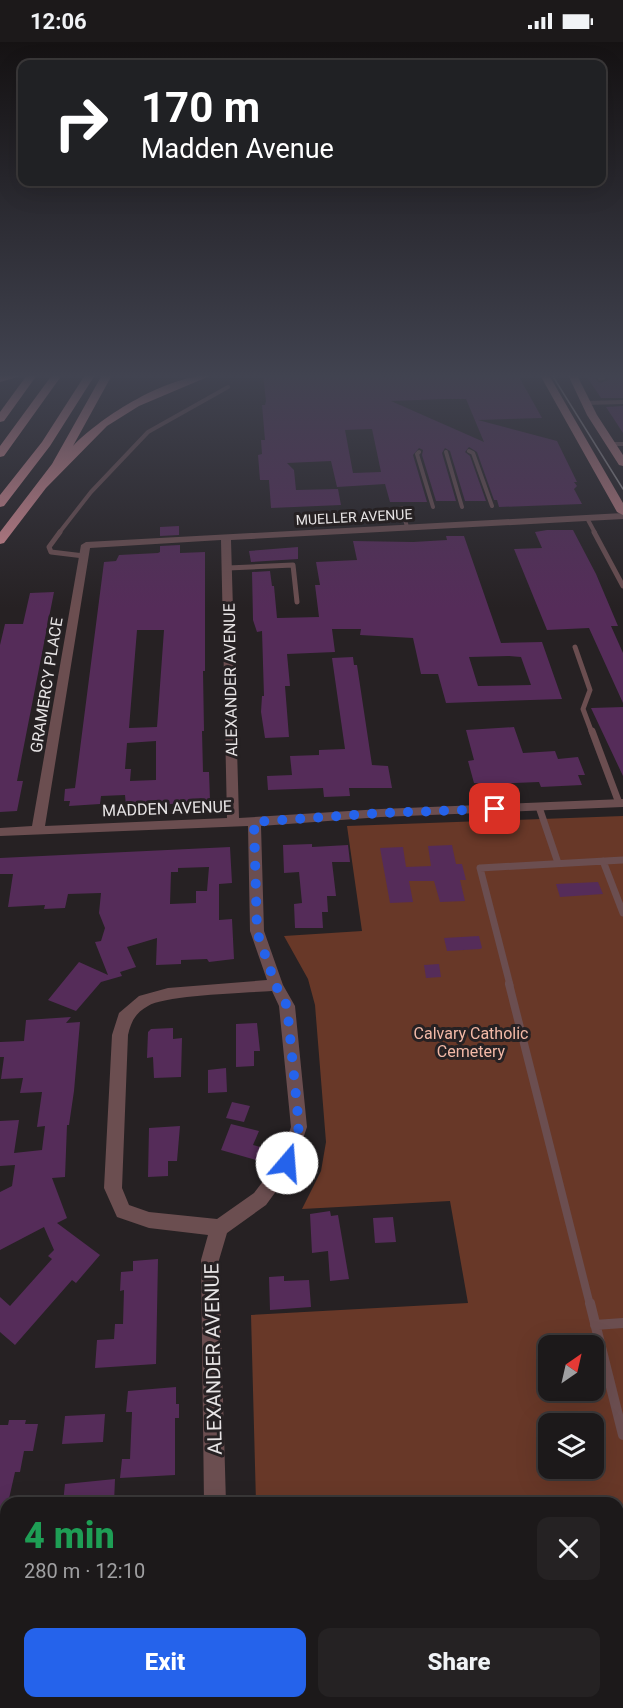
<!DOCTYPE html>
<meta charset="utf-8">
<style>
body{margin:0;font-family:Roboto,sans-serif;background:#252223;color:#f1f3f6;height:100vh;display:flex;flex-direction:column;font-size:22px;white-space:nowrap}
*{box-sizing:border-box;margin:0}
p{font-size:20px;color:#a0a0a2}
.icon{flex:none;width:33px;height:33px;fill:none;stroke:currentColor;stroke-width:2;stroke-linecap:round;stroke-linejoin:round}
.map{position:relative;flex:1;overflow:hidden}
.side{position:absolute;left:0px;top:1455px;width:624px;height:212px;display:flex;flex-direction:column;background:#1c191a;border-radius:18px 18px 0 0;box-shadow:0 6px 24px #0002,0 0 0 2px #3a3839}
.side>*{flex:none}
.banner{position:absolute;left:18px;top:18px;width:588px;height:126px;border-radius:12px;box-shadow:0 6px 24px #0002,0 0 0 2px #3a3839;background:#202124;color:#fff;overflow:hidden}
.needle{width:39px;rotate:34deg}
.tools{position:absolute;left:538px;top:1293px;display:grid;gap:12px}
.tools a{display:grid;place-items:center;width:66px;height:66px;border-radius:12px;background:#1c191a;box-shadow:0 6px 24px #0002,0 0 0 2px #3a3839;font-size:30px}
.pin{position:absolute;display:grid;place-items:center;width:51px;height:51px;color:#fff;margin:-26px;border-radius:12px;box-shadow:0 3px 9px #0006}
.me{position:absolute;width:66px;margin:-33px;rotate:18deg;stroke-linejoin:round;filter:drop-shadow(0 0 4px #0008)}
.turn{display:flex;align-items:center;gap:21px;height:126px;padding:0 24px;font-size:27px}
.turn .icon{width:78px;height:78px;stroke-width:2.5}
.turn b{display:block;font-size:42px;line-height:51px}
.round{display:grid;place-items:center;flex:none;width:63px;height:63px;border-radius:12px;background:#252223}
.head{display:flex;align-items:center;justify-content:space-between;height:102px;padding:0 24px}
h1{font-size:36px;font-weight:800;line-height:45px;color:#1e9e55}
.button{display:flex;gap:12px;margin-top:auto;padding:12px 24px}
.button a{flex:1;height:69px;border-radius:12px;background:#2563eb;color:#fff;font-size:24px;font-weight:800;line-height:69px;text-align:center}
.button a+a{background:#252223;color:#f1f3f6}
.status{display:flex;justify-content:space-between;align-items:center;height:42px;padding:0 30px;background:#1c191a;direction:ltr}
.status svg{height:16px;fill:currentColor}
.map>svg:first-child{display:block}
</style>
<div class="status"><b>12:06</b><svg viewBox="0 0 49 12"><path d="M0 12V9h3v3zM5 12V6h3v6zM10 12V3h3v9zM15 12V0h3v12zM26 1h20v11H26zM47 4h2v5h-2z"/></svg></div>
<div class="map">
<svg width="623" height="1666" viewBox="0 0 623 1666">
<rect width="100%" height="100%" fill="#262123"/>
<path fill="#683828" fill-rule="evenodd" d="M623,774v892h-362l-1,-6h358v-199h-362l-5,-188 217,-12 -18,-102 -148,8 19,-38 5,-29 -11,-137 -7,-26 -24,-43 78,-5 -15,-105zM549,1304h45v44h-45zM549,1382h45v44h-45z"/>
<path fill="#552c59" fill-rule="evenodd" d="M263,333h119l1,2 135,-2 24,43 -64,2 79,21 20,41h-3l3,4 -3,3 8,15 -83,3 -2,-7h-3l-17,-48 -8,-5 -4,5 5,4 16,45h-21l-15,-50 -5,-3 -3,5 14,48h-20l-14,-46 1,-5 -4,-2 -6,7 14,47h-37l-5,-18 -48,3 -6,-26 -44,2 7,7 2,20 42,-1 3,16 -70,3 -2,-28h-9l-2,-25 4,-1 -1,-14h4l-3,-35h3l1,-4zM466,357l18,43 -93,-41 54,-2zM372,387l9,43 -28,1 -8,-43z
M606,333h17v23h-22l-14,-21h6l7,6 8,-3z
M623,364v27l-17,-26z
M179,484v9l-19,1v-9z
M547,488h26l23,44 22,52h-7l12,27v50l-34,-75 -42,2 -33,-81 28,-1 -7,-16z
M446,494h18l37,107 41,-1 20,57 -116,4 -8,-29h-17l-8,-36 -53,-3 1,-6h-29l3,23 -48,2 3,32h-5l4,51 -24,1 -4,-26 1,-16h2l-2,-65 -5,1 -4,-12 -1,-48 18,-1 2,15h2l3,32 42,-1 -4,-32h5l-4,-23 41,-2 -4,-19 60,1 34,-2zM509,614l12,1 10,28 -53,1 -9,-29z
M180,503v8l25,-1v119h-2l1,60h-2l1,41h6l1,28 -15,1v2l-69,3 -1,-11 -24,1 -1,8 -31,2 1,-5h-6l1,-12 10,-1 29,-226 12,-1 3,-6 39,-2 2,-1v-6zM137,588h27l-7,97 -28,1zM156,699v39l-26,1 1,-12h-6l2,-26z
M298,505v12l-47,3 -2,-11z
M54,550l-37,189h6l-6,30 -17,1v-167l5,-21h18l7,-31z
M353,615l1,8h3l15,100 16,1 4,22h-43l1,8 -26,1 -1,-9 -55,2 -1,-14 25,-1 -2,-19 29,-1v-5l26,-1 -13,-91z
M623,665v69l-32,-68z
M514,685l9,26 32,-2 3,8 20,-2 7,18h-7l4,10 -41,2 -2,-5 -47,2 -18,-1 -6,-22 6,-1 -8,-30z
M312,802v3l36,-2 2,17h-18l4,34h-9l1,16h-6l1,16h-28l-1,-24 8,-1 -3,-31 -15,1 -1,-28z
M452,803l4,19h6l4,16h-6l5,21 -25,1 -6,-21h-25l4,21 -23,1 -10,-55 23,-1 3,20 25,-1 -3,-20z
M230,805l2,36 -13,1v36l13,-1 2,40 -25,3 -2,-3 -26,1v4l-25,1 1,-27 -30,9 9,20 -16,5 2,4 -21,6 -25,29 -28,-11 31,-38 29,13 -13,-33 6,-1 4,-13 -6,-15 2,-20 -33,1 -3,14 -21,1 1,-4 -37,2 5,-33h-13v-16zM209,825l-2,24h-11v12l-26,1 1,-32h7v-4z
M598,840l5,12 -43,3 -4,-13z
M479,894l3,12 -2,1 -33,2 -3,-13z
M439,922l2,13 -15,1 -2,-13z
M71,975l-5,6 14,-1 -6,69 -5,34h-2l-2,52 -13,1 15,40 -10,5 43,32 -24,28 -4,-3 -57,65 -15,-13v-35l10,9 42,-47 -4,-3 6,-6 -10,-23 -44,23v-58l12,-6 3,-21 -15,1v-45l19,-1 -5,33 28,-3 3,-24 -8,1 5,-35 -22,1 3,-15 -22,1 3,-22h-4v-15l24,-1 2,-21z
M257,981l3,28h-6v15l-18,1v-43z
M173,986v11l9,-1 -1,39 -27,1 -1,-21 -6,1 1,-26 3,-3z
M226,1026l1,24 -19,1v-23z
M232,1060l18,4 -6,16 -18,-4z
M231,1082l28,7 -6,14 7,2 -4,13 -35,-10z
M180,1084l-3,35h-9v15l-20,1 1,-49z
M330,1169l1,5 7,-1 11,64 -19,2 -2,-30 -16,2 -2,-39z
M393,1175l3,25 -21,1 -2,-25z
M158,1217l-2,105 -61,4 2,-28 17,-1 1,-15h8l1,-34 -4,1 1,-19 12,-1v-10z
M284,1234v5l25,-1 2,27 -41,3 -1,-33z
M176,1345v17h3v14h-4v57l-55,3 2,-19h8l2,-47h-6l2,-21z
M105,1372l-2,28 -41,2 3,-28z
M9,1378h17l-1,4h13l-5,27h-9l-4,21h-5l-7,31h-2v8h-6v-86h8z
M115,1437l-1,24h-51l2,-19z"/>
<g fill="none" stroke-linecap="round" stroke-linejoin="round">
<path stroke="#6b4e50" stroke-width="4" d="M586,361l37,-1
M469,409l4,2 19,53
M419,410l-2,2 16,53
M446,410l16,55
M402,466l5,19
M587,476l8,15
M59,491l32,-41 57,-60 80,-45"/>
<path stroke="#6b4e50" stroke-width="5" d="M60,490l-11,15 2,5 33,4
M594,490l29,54
M228,526l65,-3 4,37
M575,605l15,43 -7,19 9,24"/>
<path stroke="#6b4e50" stroke-width="7" d="M592,689l27,72
M539,765l19,56
M603,819l20,52
M510,943l-30,-117 143,-8"/>
<path stroke="#6b4e50" stroke-width="8" d="M509,942l81,321"/>
<path stroke="#6b4e50" stroke-width="10" d="M590,1261l33,132
M595,1283l28,-2"/>
<path fill="#6b4e50" fill-rule="evenodd" d="M595,333h8l3,4 -7,2z
M607,400h16v4h-16z
M623,471v6l-392,21 8,278 142,-9 242,-10v8l-242,10 -120,9 3,105 19,54 12,21 12,121 -14,41 -27,37 -39,28 -8,27 7,243h-22l-3,-243 7,-25 -59,-7 -32,-11 -13,-29 8,-153 7,-22 20,-17 29,-8 99,-8 -17,-49 -2,-105 -248,10v-8l32,-2 49,-281 5,-3zM221,498l6,278 -182,8 45,-278zM272,949l7,15 12,121 -11,32 -26,34 -37,26 -68,-7 -20,-7 -7,-17 6,-153c3,-13 7,-22 20,-29 17,-11 99,-13 124,-15z
M205,1660h24v6h-24z"/>
<path fill="#b3777c" fill-rule="evenodd" d="M540,333h9l74,128v12l-6,-3z
M568,333h9l20,40 26,40v11l-4,-1 -32,-50z"/>
<path fill="#d0878e" fill-rule="evenodd" d="M20,333l-2,2 -18,5v-6z
M27,333h10l-33,46 -4,1v-10z
M52,333h10l-58,81 -4,1v-11z
M85,333h10l-45,71 -46,60 -4,1v-12l42,-53z
M102,333h10l-39,71c30,-31 95,-71 139,-71l-73,31 -32,20 -61,62 -42,55 -4,1v-12l52,-68z"/>
<path stroke="#928e8f" stroke-width="1.5" d="M552,333l71,114"/>
</g>
<linearGradient id="sky" x2="0" y2="1"><stop stop-color="#151213"/><stop offset="0.59" stop-color="#414350"/><stop offset="1" stop-color="#414350" stop-opacity="0"/></linearGradient>
<rect width="623" height="566" fill="url(#sky)"/>
<g fill="none" stroke-linecap="round" stroke-linejoin="round">
<path stroke="#2563eb" stroke-width="10" stroke-dasharray="0 18" d="M287,1121l12,-36 -4,-41 -8,-80 -11,-20 -19,-54 -3,-110 127,-9 114,-4"/>
</g>
<g text-anchor="middle" stroke-width="6" stroke-linejoin="round" paint-order="stroke">
<g font-size="14" fill="#e7e4e5" stroke="#262123">
<text transform="translate(354 475) rotate(-3)" y="5">MUELLER AVENUE</text>
</g>
<g font-size="16" fill="#e7e4e5" stroke="#262123">
<text transform="translate(230 638) rotate(-91)" y="6">ALEXANDER AVENUE</text>
<text transform="translate(46 643) rotate(-81)" y="6">GRAMERCY PLACE</text>
<text transform="translate(167 766) rotate(-2)" y="6">MADDEN AVENUE</text>
</g>
<g font-size="16" fill="#f2b9a7" stroke="#262123">
<text x="471" y="997">Calvary Catholic<tspan x="471" dy="18">Cemetery</tspan></text>
</g>
<g font-size="20" fill="#e7e4e5" stroke="#262123">
<text transform="translate(213 1317) rotate(-91)" y="7">ALEXANDER AVENUE</text>
</g>
</g>
</svg>
<div class="tools">
<a><svg class="needle" viewBox="-14 -14 28 28"><path d="M0-13l5 13h-10z" fill="#e53935"/><path d="M0 13l5-13h-10z" fill="#a0a0a2"/></svg></a>
<a><svg class="icon" aria-label="layers" viewBox="0 0 24 24"><path d="M12 4l9 5-9 5-9-5zM3 14l9 5 9-5"/></svg></a>
</div>
<div class="pin" style="left:495px;top:767px;background:#d93025"><svg class="icon" aria-label="arrive" viewBox="0 0 24 24"><path d="M6 21V4h12l-3 4 3 4H6"/></svg></div>
<svg class="me" style="left:287px;top:1121px" viewBox="-20 -20 40 40"><circle r="19" fill="#fff"/><path d="M0-13L10 11 0 6-10 11z" fill="#2563eb"/></svg>
<div class="banner">
<div class="turn"><svg class="icon" aria-label="right" viewBox="0 0 24 24"><path d="M7 20v-9h11M14 6l5 5-5 5"/></svg><div><b>170 m</b>Madden Avenue</div></div>
</div>
<section class="side">
<div class="head"><div><h1>4 min</h1><p>280 m · 12:10</p></div><a class="round"><svg class="icon" aria-label="close" viewBox="0 0 24 24"><path d="M6 6l12 12M18 6L6 18"/></svg></a></div>
<div class="button"><a>Exit</a><a>Share</a></div>
</section>
</div>
